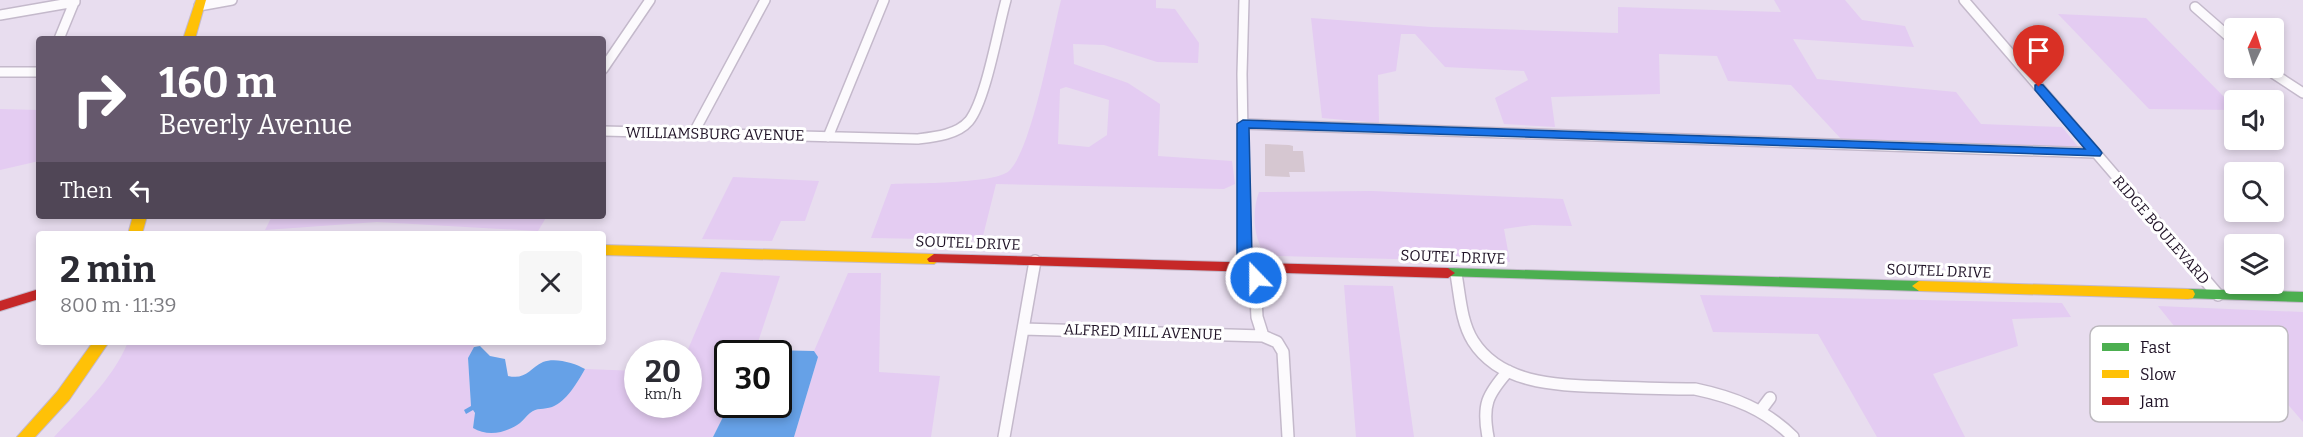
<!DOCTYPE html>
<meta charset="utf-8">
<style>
body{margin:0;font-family:Bitter,serif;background:#f7f7f7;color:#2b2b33;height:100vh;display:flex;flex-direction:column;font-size:22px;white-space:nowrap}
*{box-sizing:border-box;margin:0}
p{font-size:20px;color:#7c7c81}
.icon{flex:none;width:33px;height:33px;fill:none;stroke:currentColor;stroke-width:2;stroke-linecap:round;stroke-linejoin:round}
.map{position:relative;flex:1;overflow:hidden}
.panel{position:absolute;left:36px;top:231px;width:570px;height:114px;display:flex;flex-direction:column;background:#fff;border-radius:6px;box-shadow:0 3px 9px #0003}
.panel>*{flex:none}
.hud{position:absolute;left:36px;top:36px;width:570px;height:183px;border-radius:6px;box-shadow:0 3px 9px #0003;background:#65586c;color:#fff;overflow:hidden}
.needle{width:39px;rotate:4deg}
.buttons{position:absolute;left:2224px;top:18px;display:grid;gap:12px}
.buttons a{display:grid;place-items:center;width:60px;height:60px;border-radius:6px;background:#fff;box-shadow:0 3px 9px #0003;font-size:30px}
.speed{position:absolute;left:624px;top:340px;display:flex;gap:12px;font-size:30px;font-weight:700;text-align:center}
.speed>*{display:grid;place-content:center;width:78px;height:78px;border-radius:50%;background:#fff;box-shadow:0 3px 9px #0003;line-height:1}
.speed small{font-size:15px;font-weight:400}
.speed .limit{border:3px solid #111;border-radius:9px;background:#fff;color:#111}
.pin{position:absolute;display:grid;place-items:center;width:51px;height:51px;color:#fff;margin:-62px -26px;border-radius:50% 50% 50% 0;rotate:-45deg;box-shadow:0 0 6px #0007}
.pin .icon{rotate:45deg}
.me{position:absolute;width:66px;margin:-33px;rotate:338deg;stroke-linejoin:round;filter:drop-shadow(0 0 4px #0008)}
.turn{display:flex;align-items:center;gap:21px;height:126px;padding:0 24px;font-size:27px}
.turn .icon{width:78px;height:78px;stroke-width:2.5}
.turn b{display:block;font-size:42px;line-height:51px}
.then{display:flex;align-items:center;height:57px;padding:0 24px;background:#0003;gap:12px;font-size:22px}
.round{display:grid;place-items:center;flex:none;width:63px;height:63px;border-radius:6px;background:#f7f7f7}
.head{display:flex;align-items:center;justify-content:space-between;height:102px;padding:0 24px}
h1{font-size:36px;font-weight:700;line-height:45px}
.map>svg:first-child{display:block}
</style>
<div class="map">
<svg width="2303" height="437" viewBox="0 0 2303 437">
<rect width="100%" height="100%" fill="#e8ddef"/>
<path fill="#e4ccf2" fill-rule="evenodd" d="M1061,0h95v8l19,1 24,34 -1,20 -41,-1 -53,-17 -31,-1 1,20 54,19 32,21 -2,52 74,5 3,23 -11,5 -228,-5 -14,56 -111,-2 20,-54c23,-1 103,0 118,-13 23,-21 43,-136 52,-171zM1066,87l43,13 -2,35 -18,12 -31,-3 2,-55z
M1774,0h71l17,20 43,6 9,21 -121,-8 24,40 139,13 25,32 81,3 18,22 -238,-9 -51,-55 -63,-4 -11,-25 -58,-2 1,40 -109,3 4,30 -51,-3 -9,-26 33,-18 -4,-9 -79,-4 -30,-33h-14l-5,37 -18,4 1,48 -57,-5 -11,-100 120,9 187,6v-26l163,5z
M2058,14l88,4 89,90v2l-86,-1z
M0,109l39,1v51l-39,9z
M733,177l86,4 -14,40h-24l-9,20 -70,-2z
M1372,191l191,8 9,27 -40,-1 -28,4 6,33 -232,-6 -13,-2c-12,-16 -13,-44 -6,-62z
M272,216h275l-9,15 -161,-9 -112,8z
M721,272l59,4 -26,78h-26l1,51 -16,32h-659c27,-29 59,-58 74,-95h345l1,5 -6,11 3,48 4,8 -2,14 49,-6c14,-19 18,-9 32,-17 15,-8 23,-22 31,-36l52,2 1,34h50v-51h-2z
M848,273h33l-2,99 61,4 -9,61h-137l24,-80 -4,-6z
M1344,285l49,1 21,151h-58z
M1700,295l362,8 9,14 -59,2 6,27 -85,28 32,63h-88l-59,-103 -105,-2z
M2158,306l145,6v110l-24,-28h-50z"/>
<path fill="#66a1e7" d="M480,346l10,10 15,3 3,17c18,4 21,-7 35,-14 12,-5 32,1 42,7 -8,14 -18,32 -33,38 -8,3 -15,0 -22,6 -4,3 -6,7 -10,10 -14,10 -32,14 -47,5l2,-15 -2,-3 -7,4 -2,-4 7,-4 -3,-48 6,-11z
M770,350l44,1 4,6 -24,80h-81l16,-32h49v-51h-21z"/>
<path fill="#d6c7d1" d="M1265,144l24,1 4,1v5h10l2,21h-16l1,5 -25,-1z"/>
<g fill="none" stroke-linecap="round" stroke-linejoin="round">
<defs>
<path id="street-far1" d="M1244,0l-2,74 2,122
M1964,0l169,196
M199,6l33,-6
M2195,7l40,35
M0,15l75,-13
M59,39l16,-39
M2265,68l38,25
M603,69l47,-69
M0,72h39
M1243,124l852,29
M603,131l314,8c17,-2 40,-4 52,-18 17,-21 29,-93 37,-121
M693,134l72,-134
M828,137l56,-137"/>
<path id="street" d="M1244,195l1,62 10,21 2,39 6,19 14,6 6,10 5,85
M2132,195l86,100
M1456,274c4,22 5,48 17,67 29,46 91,44 139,46 27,1 55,2 83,2 38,8 70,20 98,48
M1023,329l240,7
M1761,410l9,-12
M1004,437l31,-176
M1488,437c-6,-32 -1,-42 20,-66"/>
<path id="fast" d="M1448,268l471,13 7,5 -7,5 -476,-15 -2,-3z
M2188,289l115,3v10l-120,-4 -2,-4 2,-4z"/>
<path id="slow" d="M196,0h10l-11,39h-12z
M133,216h14l-5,18h-14z
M603,245l331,9 7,5 -7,5 -331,-9z
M1919,281l269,8 5,1 2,4 -2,4 -5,1 -269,-8 -7,-5z
M93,342h16l-40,58 -34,37h-18l40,-45z"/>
<path id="jam" d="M934,254l514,14 7,5 -7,5 -519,-16 -2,-3z
M39,289v10l-39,12v-10z"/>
</defs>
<use href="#street-far1" stroke="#c4b9cb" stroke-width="12"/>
<use href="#street" stroke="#c4b9cb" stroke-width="14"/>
<use href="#fast" stroke="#c4b9cb" stroke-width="2"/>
<use href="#slow" stroke="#c4b9cb" stroke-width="2"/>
<use href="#jam" stroke="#c4b9cb" stroke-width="2"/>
<use href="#street-far1" stroke="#fcfafd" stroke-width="9"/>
<use href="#street" stroke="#fcfafd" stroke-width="11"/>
<use href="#fast" fill="#4caf50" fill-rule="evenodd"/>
<use href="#slow" fill="#ffc107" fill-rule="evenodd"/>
<use href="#jam" fill="#c62828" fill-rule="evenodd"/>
</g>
<path fill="#1a73e8" stroke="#114b97" stroke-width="1.5" d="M2039,84l4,1 57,65 2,3 -2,3 -851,-28 3,129 11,21 -2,4h-11l-13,-25v-133l6,-4 842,29 -50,-59v-5z"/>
<g text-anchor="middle" stroke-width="6" stroke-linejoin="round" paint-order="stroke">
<g font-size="15" fill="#1e1125" stroke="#fff">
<text transform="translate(715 134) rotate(1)" y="5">WILLIAMSBURG AVENUE</text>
<text transform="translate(2161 230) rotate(49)" y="5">RIDGE BOULEVARD</text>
<text transform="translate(968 243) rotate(2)" y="5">SOUTEL DRIVE</text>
<text transform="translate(1453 257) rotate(2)" y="5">SOUTEL DRIVE</text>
<text transform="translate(1939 271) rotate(2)" y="5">SOUTEL DRIVE</text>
<text transform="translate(1143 332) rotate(2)" y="5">ALFRED MILL AVENUE</text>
</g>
</g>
<rect x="2090" y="326" width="198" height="96" rx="9" fill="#fff" stroke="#bcb8be" stroke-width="1.5"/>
<rect x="2102" y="343" width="27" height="8" fill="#4caf50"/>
<rect x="2102" y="370" width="27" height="8" fill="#ffc107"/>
<rect x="2102" y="397" width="27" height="8" fill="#c62828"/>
<g font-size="16" fill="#1e1125">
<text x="2140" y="353">Fast</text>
<text x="2140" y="380">Slow</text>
<text x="2140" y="407">Jam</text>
</g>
</svg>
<div class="buttons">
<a><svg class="needle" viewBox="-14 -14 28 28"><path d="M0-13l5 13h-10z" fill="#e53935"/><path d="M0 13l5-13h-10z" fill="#7c7c81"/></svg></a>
<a><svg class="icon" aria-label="sound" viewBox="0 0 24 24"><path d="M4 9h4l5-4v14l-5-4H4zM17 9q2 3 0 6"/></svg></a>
<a><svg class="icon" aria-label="search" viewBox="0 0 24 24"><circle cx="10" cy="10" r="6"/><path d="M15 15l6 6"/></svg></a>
<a><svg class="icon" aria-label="layers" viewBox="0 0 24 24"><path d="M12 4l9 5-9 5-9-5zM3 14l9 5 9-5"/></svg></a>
</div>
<div class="speed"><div>20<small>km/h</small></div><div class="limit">30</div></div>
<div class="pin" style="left:2039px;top:87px;background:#d93025"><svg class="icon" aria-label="arrive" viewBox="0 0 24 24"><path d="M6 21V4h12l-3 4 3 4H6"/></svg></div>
<svg class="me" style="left:1256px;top:278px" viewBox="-20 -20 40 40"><circle r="17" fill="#1a73e8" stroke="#fff" stroke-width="3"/><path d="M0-11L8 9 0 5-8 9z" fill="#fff"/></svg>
<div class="hud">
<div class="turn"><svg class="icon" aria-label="right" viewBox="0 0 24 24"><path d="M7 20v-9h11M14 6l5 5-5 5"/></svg><div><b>160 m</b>Beverly Avenue</div></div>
<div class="then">Then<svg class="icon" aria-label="left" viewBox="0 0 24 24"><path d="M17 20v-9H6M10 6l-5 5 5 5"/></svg></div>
</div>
<section class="panel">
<div class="head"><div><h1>2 min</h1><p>800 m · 11:39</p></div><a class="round"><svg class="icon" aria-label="close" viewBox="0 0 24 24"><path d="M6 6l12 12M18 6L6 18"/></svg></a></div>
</section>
</div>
